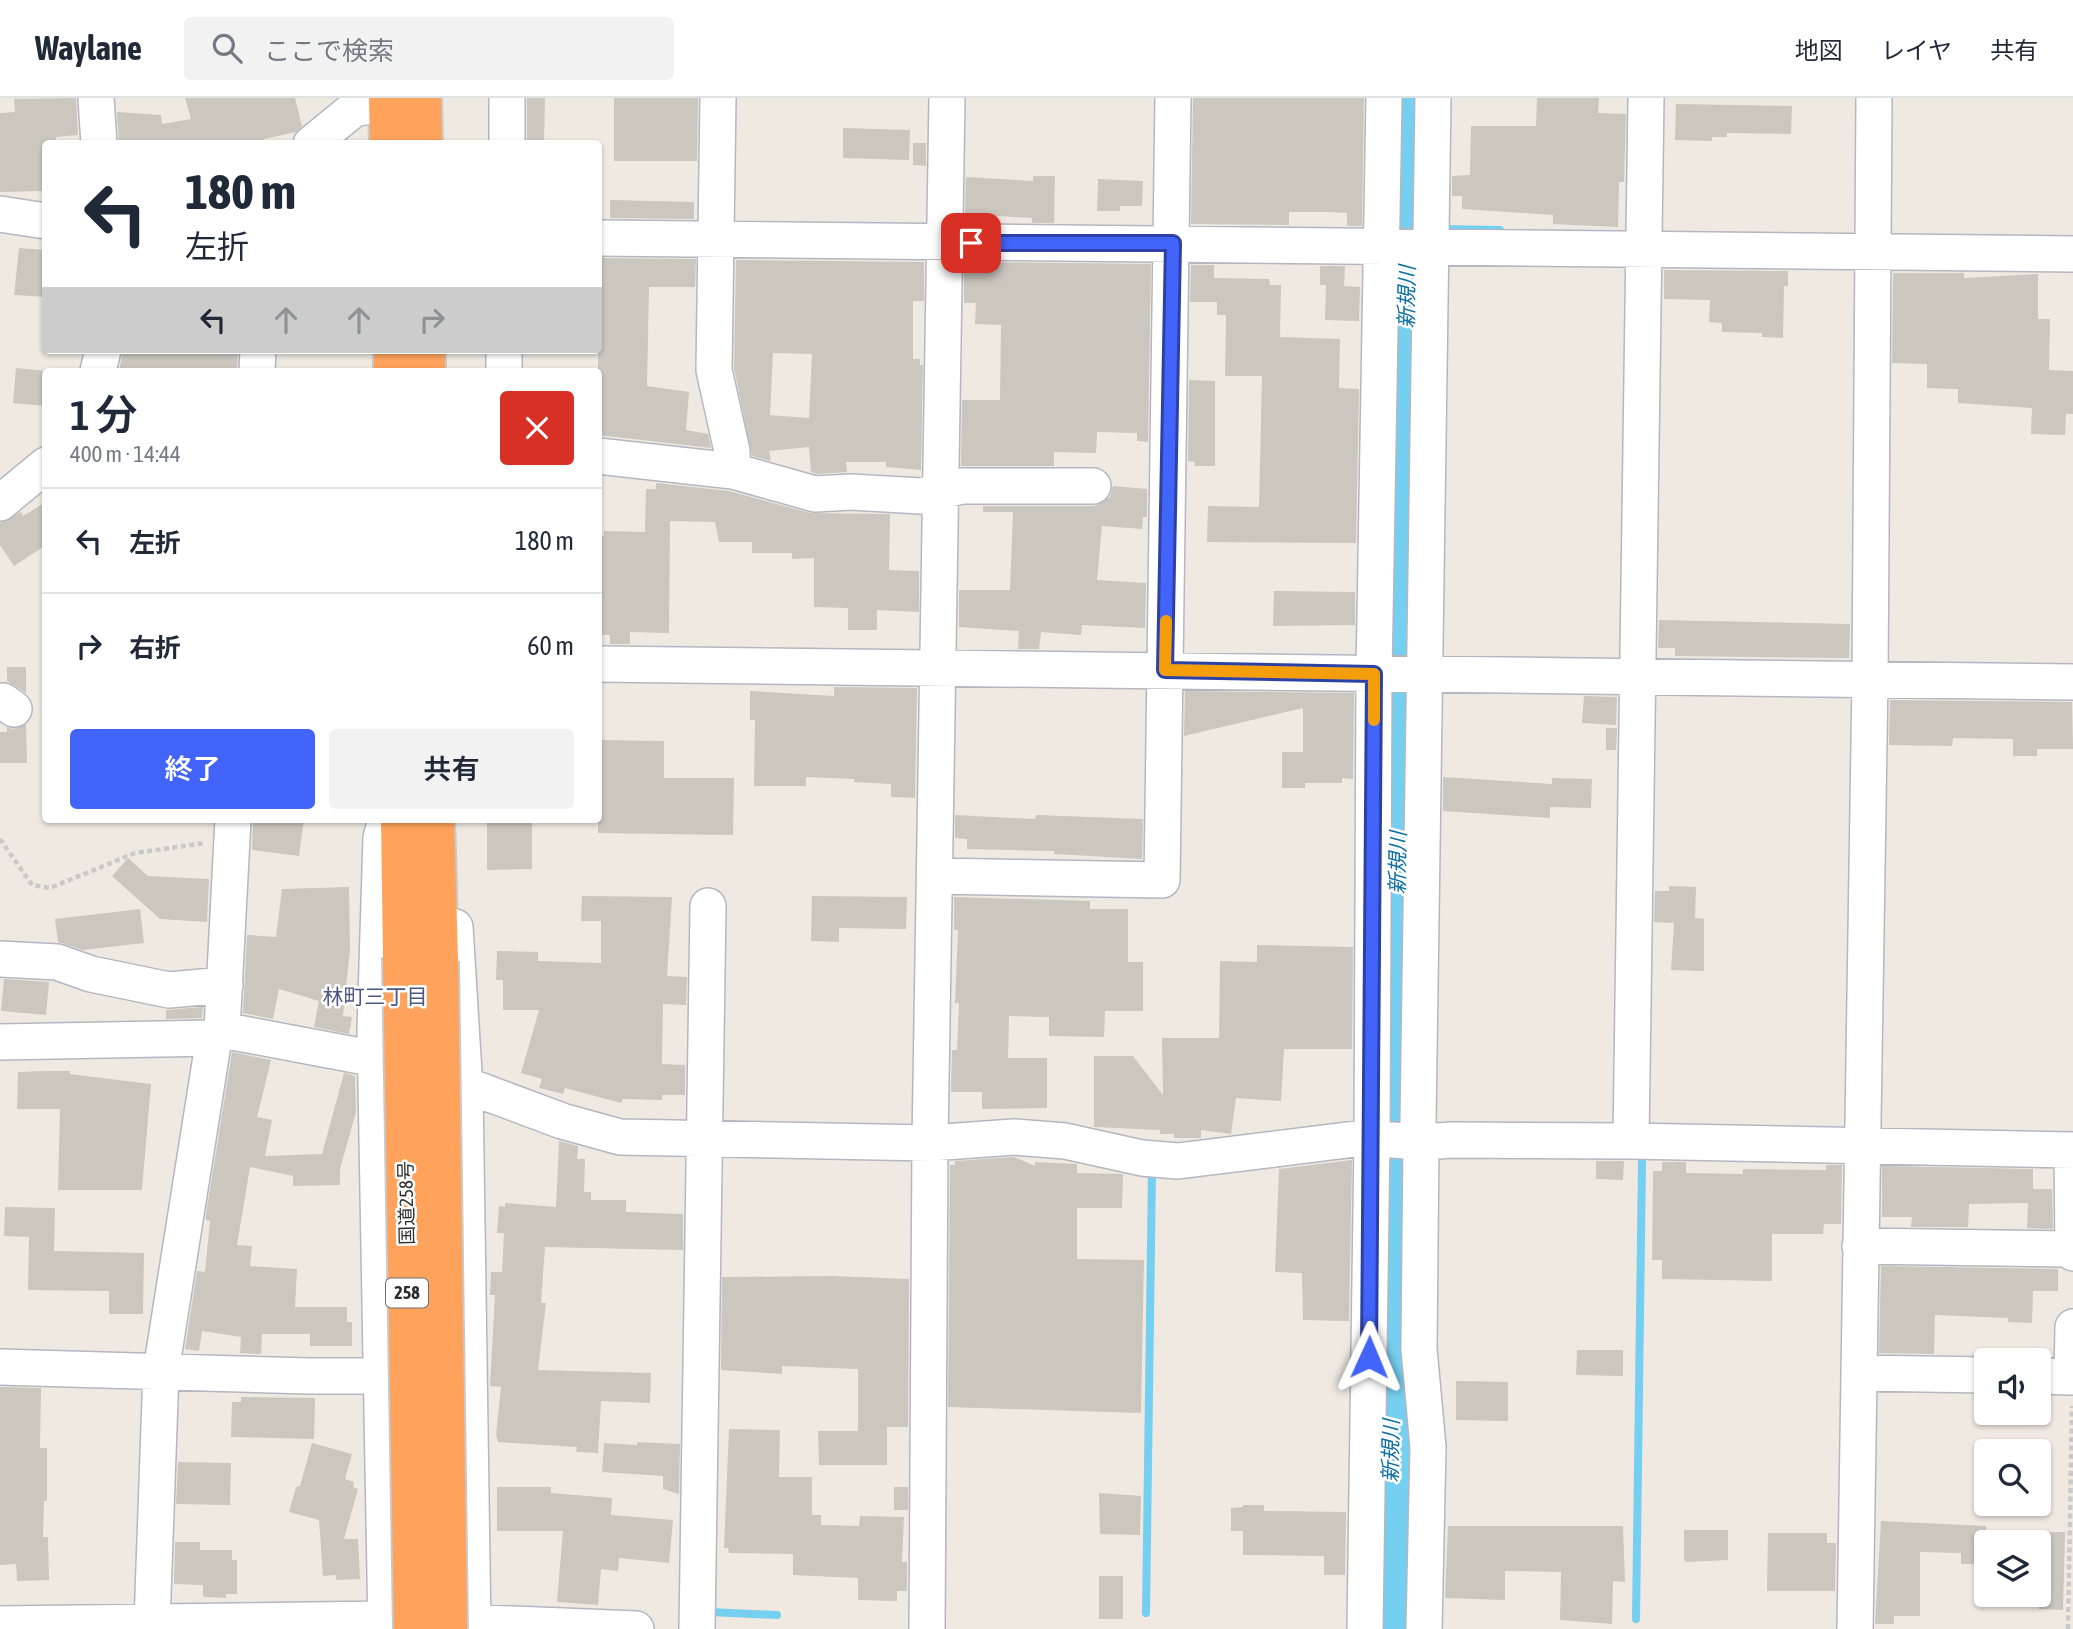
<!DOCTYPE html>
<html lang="ja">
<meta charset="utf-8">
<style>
body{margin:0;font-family:"Asap Condensed","Noto Sans JP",sans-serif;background:#f2f2f3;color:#1f2937;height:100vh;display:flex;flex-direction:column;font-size:26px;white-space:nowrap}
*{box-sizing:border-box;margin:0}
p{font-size:23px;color:#747a83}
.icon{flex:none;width:38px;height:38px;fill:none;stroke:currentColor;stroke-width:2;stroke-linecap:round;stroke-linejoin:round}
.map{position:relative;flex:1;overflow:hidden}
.details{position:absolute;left:42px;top:270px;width:560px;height:455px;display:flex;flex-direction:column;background:#fff;border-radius:7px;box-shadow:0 2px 5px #0004}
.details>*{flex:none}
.hud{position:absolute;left:42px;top:42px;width:560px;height:214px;border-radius:7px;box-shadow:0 2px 5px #0004;background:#fff;color:#1f2937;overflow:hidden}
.tools{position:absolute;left:1974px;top:1250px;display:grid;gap:14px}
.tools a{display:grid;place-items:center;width:77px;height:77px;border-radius:7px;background:#fff;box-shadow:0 2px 5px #0004;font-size:35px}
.pin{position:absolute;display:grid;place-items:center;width:60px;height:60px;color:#fff;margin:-30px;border-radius:14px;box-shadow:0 4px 10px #0006}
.me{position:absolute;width:77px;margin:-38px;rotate:1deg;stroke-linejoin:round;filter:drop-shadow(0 0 5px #0008)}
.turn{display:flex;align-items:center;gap:24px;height:147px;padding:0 28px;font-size:32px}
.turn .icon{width:91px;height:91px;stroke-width:2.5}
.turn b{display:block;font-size:49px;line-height:60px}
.lanes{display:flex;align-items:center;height:66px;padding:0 28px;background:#0003;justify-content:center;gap:35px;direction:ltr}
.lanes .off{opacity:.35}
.round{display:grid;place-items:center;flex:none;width:74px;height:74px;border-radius:7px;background:#f2f2f3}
.head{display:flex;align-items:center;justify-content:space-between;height:119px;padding:0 28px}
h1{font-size:42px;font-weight:600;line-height:52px}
.primary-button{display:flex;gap:14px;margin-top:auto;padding:14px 28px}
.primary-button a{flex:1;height:80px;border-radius:7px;background:#4264fb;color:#fff;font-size:28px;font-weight:600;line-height:80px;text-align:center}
.primary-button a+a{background:#f2f2f3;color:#1f2937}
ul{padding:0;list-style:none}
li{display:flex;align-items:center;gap:21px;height:105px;padding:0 28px;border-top:2px solid #e0e1e3}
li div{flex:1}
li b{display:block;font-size:26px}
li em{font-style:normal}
header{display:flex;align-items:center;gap:42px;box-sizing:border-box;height:98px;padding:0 35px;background:#fff;border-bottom:2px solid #e0e1e3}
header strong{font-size:33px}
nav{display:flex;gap:38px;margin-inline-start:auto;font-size:24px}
.search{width:490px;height:63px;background:#f2f2f3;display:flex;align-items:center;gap:18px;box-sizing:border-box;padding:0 24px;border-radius:7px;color:#747a83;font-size:26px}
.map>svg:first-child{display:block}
</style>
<header>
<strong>Waylane</strong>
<div class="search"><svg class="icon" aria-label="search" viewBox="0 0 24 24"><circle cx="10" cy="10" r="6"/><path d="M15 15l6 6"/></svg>ここで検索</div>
<nav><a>地図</a><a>レイヤ</a><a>共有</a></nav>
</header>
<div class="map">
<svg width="2073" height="1531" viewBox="0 0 2073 1531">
<rect width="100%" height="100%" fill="#efe9e1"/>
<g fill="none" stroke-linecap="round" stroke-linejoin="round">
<path stroke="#75cff0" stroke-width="8" d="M1408,131h15
M1440,131l60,1
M709,1510v4l68,3
M1146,1515l6,-441h-4
M1636,1521l6,-457"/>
<path stroke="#75cff0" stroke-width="46" d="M1389,1531l10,-855 -7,-67 2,-241 12,-60 4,-308"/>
</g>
<path fill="#cbc7bf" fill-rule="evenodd" d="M76,0l2,37 -22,2v7h-10v47l-46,1v-79l15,-1 -1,-13z
M185,0h110l7,28 -6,6 -32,7 1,5h-146l-2,-32 44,3 1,9 29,-5z
M527,0h18l-1,46h-17z
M614,0h84l-1,63h-83z
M1193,0h171l-2,128h-15v-13l-19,-1h-39v13l-98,-1z
M1537,0h62l-1,15 28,1 -2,68h-5l-1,45 -65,-3v-9l-91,-6v-13h-10v-20l18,-1 1,-49h65z
M1676,6l116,2 -1,28 -64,-1v4h-15v4l-37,-1z
M843,30l67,2 -1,30 -66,-2z
M913,45h13v23l-13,-1z
M1033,78h22l-1,47h-22v-5l-67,-4 1,-37 67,4z
M1098,81l45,2 -1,25h-22v5h-23z
M610,102l84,2v17l-84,-1z
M19,150l27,2v47l-32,-2z
M598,160l98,1 -1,28h-46l-2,99 42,6 -3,38 22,4 3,14 -113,-13z
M736,162l188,2v39h-11v58h7v6h3l-2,105 -35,-3v-5h-40l1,10 -30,2 -6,-2 -2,-25 -40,4 2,10 -19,-5 -18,-88zM773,255l39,1 -3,64 -39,-3z
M964,164l187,2 -3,178 -11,-1v-8l-40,-1 -1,21 -42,-1v14h-93l1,-66h38l1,-75 -26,-1 1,-21h-12z
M1191,167h23v13l55,1 1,6h11l-1,52 60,2 -1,49 20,1 -3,154 -149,-1 1,-36 51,1 3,-131h-37l1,-61h-9v-13h-27z
M1320,168h25l-1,20 16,1 -1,34 -34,-1 1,-35h-6z
M1664,172l124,1v15h-4l-1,52 -21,-1v-4l-40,-1v-9l-13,-1 1,-22 -46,-1z
M1893,175h71v5l74,-4v45h12l-1,51 24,1v43h-7l-1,21 -34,-1 1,-26 -74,-5v-14l-31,-1v-24l-35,-1z
M123,252h115l-1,21h-118z
M16,270l30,3v35l-33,-3z
M1189,282l26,1v85h-21l1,-4 -7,-1z
M656,385l73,8 81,22 80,1 -1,56 30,1v41l-42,-2v20h-29v-22l-34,-1v-49l-22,1v-6h-40v-11h-33l-4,-20 -45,-1 -1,112 -39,-1v12h-20v-9h-12v-99h6v-5l41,1 1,-43h10z
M1113,388l34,3v28h-4l-1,12 -40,-3 -5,54 49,3 -1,45 -63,-3 -1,10 -40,-3 -2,17h-21l1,-18 -60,-4v-37h51l3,-78h-30v-6h111l16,-9z
M46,404v43l-32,21 -14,-21v-22l21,-11 2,4z
M1274,493l81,1v33l-82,1z
M1659,522l191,4 -1,34 -174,-2v-8h-17z
M7,569h19v26l-19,-12z
M834,589l83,1 -2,110 -24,-1v-13l-37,-2v-3l-48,-2v9h-52l1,-66h-5v-29l84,5z
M1185,593l169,2 -1,86 -11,-1v5h-37v5h-23v-36h21v-44l-119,28z
M1584,598l33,1 -1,28 -34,-2z
M1890,602l182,2 1,47h-36v7h-24v-17l-60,-1 -1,8 -63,-1z
M26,626l1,39h-27v-31h7v-5l6,2z
M1606,630h11l-1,22h-10z
M598,642l66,1v37h70l-1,57 -135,-2z
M1443,679l109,7v-6l40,1 -1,29 -41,-1v11l-107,-7z
M955,717l80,4 1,-4 107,4 -1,40 -88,-5v-3l-87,-2v-10l-12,-1z
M253,721h51l-5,37 -47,-6z
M487,721h45v50l-45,1z
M128,760l20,18 61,3 -2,43 -47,-3 -48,-43z
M1669,788l27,1 -1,31 9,1v52l-33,-1 3,-47 -20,-1 1,-31h14z
M349,789l1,62 -7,67 9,1 -3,17 -35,-7 5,-26 -40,-12 -6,30 -30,-6 4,-78 29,2 6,-48z
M582,798l90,1 -5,79 20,1 -1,28 -23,-1 -1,60 23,1v30h-23v5l-39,-1 -2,4 -56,-15 -2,6 -24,-6 3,-9 -21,-6 18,-63h-36v-30h-7l1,-29 41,1v9l63,2v-42h-20z
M812,798l95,1 -1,32 -67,-1v14l-28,-1z
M954,799l136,4v8h38v53h15v49h-38l-1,26 -55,-1v-19l-40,-1 -1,42h39v50l-65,1v-17h-31l1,-42h5l2,-47h-4l3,-73h-4z
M140,811l4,34 -61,7 -25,-8 -3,-23z
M1257,847l96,2 -1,102h-68l-3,52 -45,-3 -5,36 -30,-4v8h-27v-4h-14v-4l-66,-3v-71h39l30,39 -1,-57h57l1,-77 37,1z
M4,881l45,3 -3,33 -45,-4z
M203,909l-1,11 -36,1v-9z
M232,954l39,8 -14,57 15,3 -7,36 57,-2 22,-81 11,3 1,36 -16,57v16l-47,1v-10l-43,-9 -13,78 15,1 -2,20 47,3 -2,38h52v15h5v24h-42v-12h-48l-1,20 -21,-1 1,-16 -39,-6 -3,20 -14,-2 12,-78 8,1 5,-51 -4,-1v-6z
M48,973h22v3l81,10 -9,106h-84l2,-81h-43l1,-37z
M559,1043l19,5 -1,13h8l-1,33h7v8h35v12l57,2v36l-138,-3 -4,56h5l-8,67 113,3 -1,30 -49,-2 -3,52 -22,-1 1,-5 -79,-5 -2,-7 5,-48 -11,-1 5,-91h-5l1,-23h11l2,-39h-7l2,-27 6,1v-4l51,4z
M1014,1059l21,9v-4l42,2v9l46,1 -1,34h-45v51l67,1 -3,153 -193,-6 2,-242h5v-4z
M1352,1062l-3,161 -46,-1 -1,-47 -27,-1 4,-103z
M1596,1063h28l-1,19 -27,-1z
M1662,1064h24v11l57,1v-5l83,1v-5h16l-1,59h-17l-1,10h-51v47l-110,-2v-19h-10l1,-89h9z
M1882,1068l151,3v20h19l1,40 -26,-1 1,-25 -59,1 -1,23h-57l1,-10h-30z
M5,1109l50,1 -1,43 90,2 -1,61h-34v-23l-81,-1 1,-53 -25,-1z
M1881,1168l177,3v22h-25l-1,32 -24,-1v-4l-73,-3 -1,39 -55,-1z
M833,1178l76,3 -1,148h-21v38h-68l-1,-34h40v-62l-76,-3v8l-61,-4 1,-93z
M1577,1252h46v26l-47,-1z
M1456,1283l52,1v39l-52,-1z
M0,1289l41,1 -1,60h7v53h-3l-1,36h5l1,43 -32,1 -1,-17 -16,1z
M241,1299l74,1 -1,41 -83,-2 1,-35h9z
M729,1331l51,1 -1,47h33v38h9v10l38,1 1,-10 44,1 -2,45h5v29h-10v10l-39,-1v-22l-65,-3v-21l-64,-1 -1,-5h-4z
M637,1344l43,2 -1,50 -16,-5v-13l-61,-4 2,-29 33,2z
M312,1345l40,11 -7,25 9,3 -1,5 5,2 -14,50h14l2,40 -24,1v-5l-13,1 -4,-56 -30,-8 7,-25 4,-1z
M178,1364l53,1 -1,42 -54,-1z
M497,1389h54v6l61,5 -1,17 62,5 -4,43 -50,-5 -1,13 -17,-2 -3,36 -41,-3 6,-71h-66z
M894,1389h14v23h-14z
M1099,1395l42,3 -1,39 -40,-1z
M1243,1407h21v6l82,1 -1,63h-21v-19l-81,-1v-24h-12v-23l12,-1z
M1881,1423l105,5v38h-25v-11l-41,-1v64h-26v8h-19z
M1448,1428h175l2,56 -12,-1 -1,43 -52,-4 1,-48 -56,-1v29l-60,-2z
M1684,1432h44v30l-41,2 -3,-2z
M2039,1434h26l-2,78 -24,-1z
M1768,1435h59v10h9l-1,48h-68z
M175,1444h25v8h32v10h5v34h-11v4l-23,-1v-12l-29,-1z
M1099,1478h24v43h-24z"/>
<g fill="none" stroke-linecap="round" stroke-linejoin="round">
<defs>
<path id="minor" d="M96,0l3,46
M718,0l-4,272 18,81 1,20
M311,46l43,-35 34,-7h29
M507,46v-46
M0,116l46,7
M598,140l1475,16
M98,273l5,-21
M257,273l1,-21
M504,273v-21
M598,358l135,15 82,23 36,-2 70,4 41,-10h131
M0,405l46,-38
M598,566l1475,18
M0,604l3,-1 11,8
M936,778l226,4 11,-782
M455,829l10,162 8,540
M0,861l57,3 34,12 78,16 56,-5
M222,932l154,29
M0,944l214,-4
M465,991l14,1 83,31 58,16 310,6 84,-6 51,4 77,17 36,3 185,-23 58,4 32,-2 178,1 442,9
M1631,1043l15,-1043
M2072,1052l1,103
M1860,1148l211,3
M0,1269l309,9h93
M1860,1275l126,2
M2039,1278l33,1 1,-50
M152,1525l9,-252 53,-333 8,-8 11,-211
M0,1526l386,-5 250,10
M386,1531l-11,-599 6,-192 5,-19
M697,1531l11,-723
M927,1531l3,-486 17,-1045
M1365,1531l7,-489 2,-466 10,-576
M1424,1531l4,-182 -9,-98 2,-207 -3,-19 15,-1025
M1855,1531l15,-950 4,-581"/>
<path id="highway" d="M388,0l1,46
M422,0l1,46
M393,252v21
M426,252v21
M400,721l2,138
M435,721l4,142"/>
</defs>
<use href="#minor" stroke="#b4b7c1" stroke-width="38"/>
<use href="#highway" stroke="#c9c9c9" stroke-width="42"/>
<path stroke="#c9c9c9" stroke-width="4.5" stroke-dasharray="5 3.5" stroke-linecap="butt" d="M0,741l32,46 18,3 85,-35 70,-10
M2068,1531l4,-223"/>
<use href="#minor" stroke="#fff" stroke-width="35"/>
<use href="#highway" stroke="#ffa35c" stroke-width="38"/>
<defs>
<path id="highway-bridge" d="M402,859l11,672
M439,863l9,668"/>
</defs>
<use href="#highway-bridge" stroke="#c9c9c9" stroke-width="42" stroke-linecap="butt"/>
<use href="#highway-bridge" stroke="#ffa35c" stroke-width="38"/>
</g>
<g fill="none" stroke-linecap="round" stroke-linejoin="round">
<defs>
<path id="route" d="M971,145h202l-8,427 209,4 -5,683"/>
</defs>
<use href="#route" stroke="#2b41a3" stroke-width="18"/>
<use href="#route" stroke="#4264fb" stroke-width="12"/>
<path stroke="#f59e0b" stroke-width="12" d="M1166,523l-1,49 209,4v46"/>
</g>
<g text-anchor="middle" stroke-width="5" stroke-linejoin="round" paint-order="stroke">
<rect fill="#fff" stroke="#6d6d6d" stroke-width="2" x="386" y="1180.5" width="42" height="29" rx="5"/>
<g font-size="18" font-weight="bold" fill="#2e2e2e">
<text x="407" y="1201">258</text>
</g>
<g font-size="19" fill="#2e2e2e" stroke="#fff">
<text transform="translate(406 1105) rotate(-91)" y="7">国道258号</text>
</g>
<g font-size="21" font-style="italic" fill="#0d6fa3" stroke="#fff">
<text transform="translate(1407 199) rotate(-89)" y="7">新規川</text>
<text transform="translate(1398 765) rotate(-89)" y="7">新規川</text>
<text transform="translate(1391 1353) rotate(-89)" y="7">新規川</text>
</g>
<g font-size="21" fill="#4d5680" stroke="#fff">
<text x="375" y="906">林町三丁目</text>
</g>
</g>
</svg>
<div class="tools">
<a><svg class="icon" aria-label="sound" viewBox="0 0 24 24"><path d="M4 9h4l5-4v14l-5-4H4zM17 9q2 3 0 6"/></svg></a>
<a><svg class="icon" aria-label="search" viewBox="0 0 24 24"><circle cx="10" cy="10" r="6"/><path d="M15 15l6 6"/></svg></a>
<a><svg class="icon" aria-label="layers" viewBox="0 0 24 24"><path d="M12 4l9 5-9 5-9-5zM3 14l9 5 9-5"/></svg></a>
</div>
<div class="pin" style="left:971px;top:145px;background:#d93025"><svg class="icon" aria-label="arrive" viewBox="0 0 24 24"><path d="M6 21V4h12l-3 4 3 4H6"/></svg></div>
<svg class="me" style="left:1369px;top:1259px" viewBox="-20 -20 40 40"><path d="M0-17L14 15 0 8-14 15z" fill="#4264fb" stroke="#fff" stroke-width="4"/></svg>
<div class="hud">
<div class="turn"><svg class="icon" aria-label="left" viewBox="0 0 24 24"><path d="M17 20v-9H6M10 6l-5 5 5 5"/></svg><div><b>180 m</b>左折</div></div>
<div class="lanes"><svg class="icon" aria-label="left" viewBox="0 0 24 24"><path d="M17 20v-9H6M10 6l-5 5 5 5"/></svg><svg class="icon off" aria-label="ahead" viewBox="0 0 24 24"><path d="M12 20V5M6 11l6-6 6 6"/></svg><svg class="icon off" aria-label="ahead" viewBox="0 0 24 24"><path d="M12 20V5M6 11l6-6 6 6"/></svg><svg class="icon off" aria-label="right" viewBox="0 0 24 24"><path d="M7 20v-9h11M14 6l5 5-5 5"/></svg></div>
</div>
<section class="details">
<div class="head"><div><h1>1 分</h1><p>400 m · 14:44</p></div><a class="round" style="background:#d93025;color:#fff"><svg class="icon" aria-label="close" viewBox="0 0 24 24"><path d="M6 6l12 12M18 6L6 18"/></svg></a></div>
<ul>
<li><svg class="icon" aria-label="left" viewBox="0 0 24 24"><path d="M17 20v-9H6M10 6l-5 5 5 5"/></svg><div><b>左折</b></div><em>180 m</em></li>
<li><svg class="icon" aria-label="right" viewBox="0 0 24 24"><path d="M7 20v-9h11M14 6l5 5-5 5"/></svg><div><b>右折</b></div><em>60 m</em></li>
</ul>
<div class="primary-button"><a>終了</a><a>共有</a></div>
</section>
</div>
